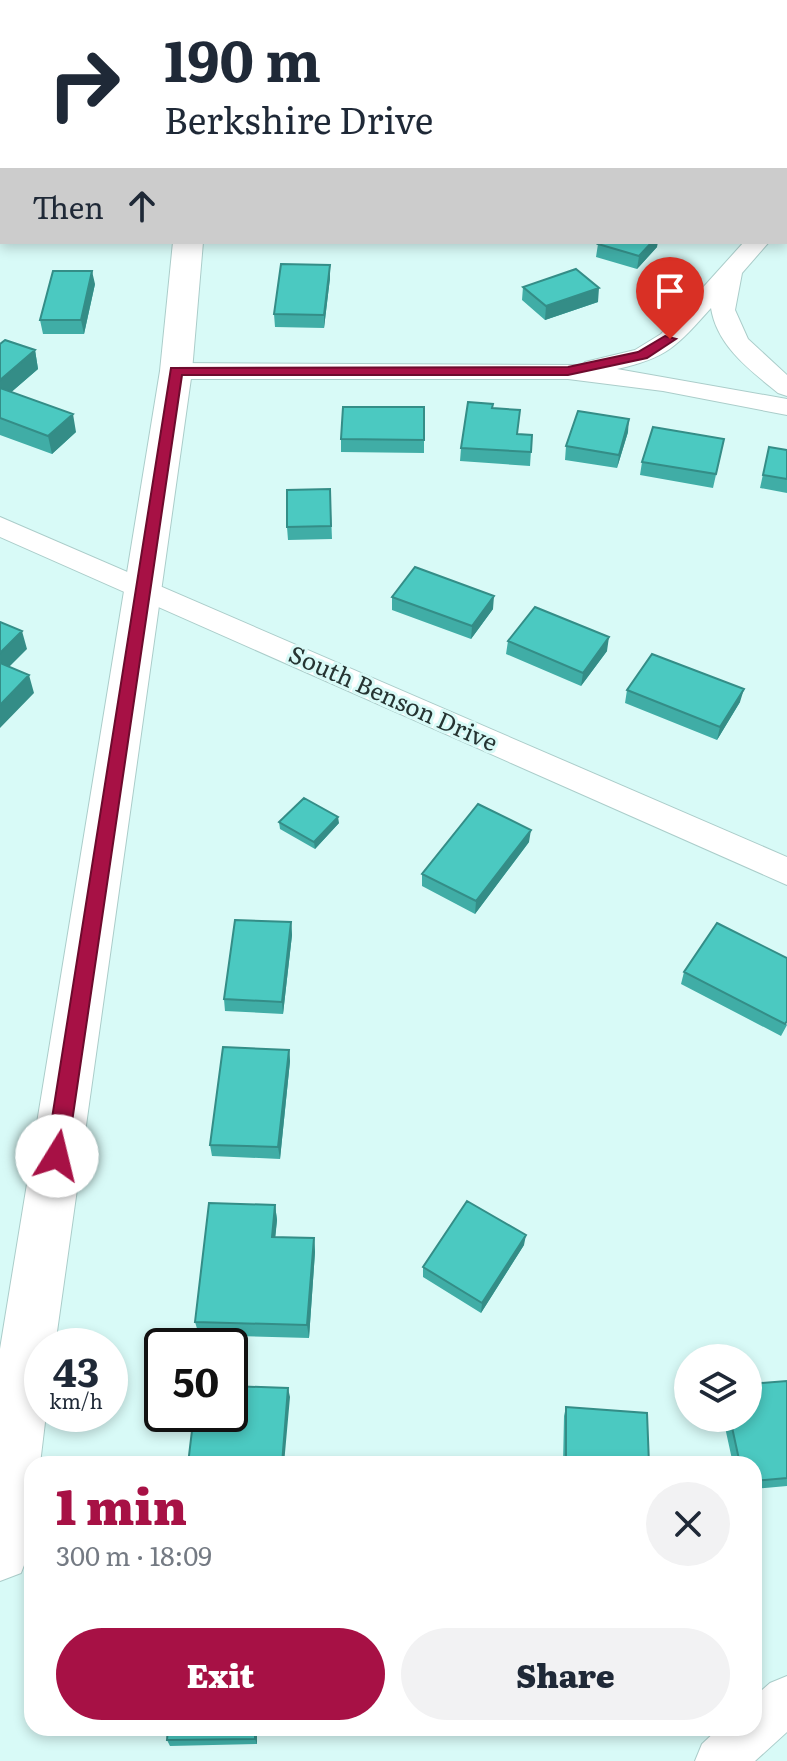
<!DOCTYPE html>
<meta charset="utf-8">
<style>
body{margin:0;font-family:Literata,serif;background:#f2f2f3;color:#1f2937;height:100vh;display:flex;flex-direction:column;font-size:30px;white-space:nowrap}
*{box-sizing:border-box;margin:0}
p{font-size:26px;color:#747a83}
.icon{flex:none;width:44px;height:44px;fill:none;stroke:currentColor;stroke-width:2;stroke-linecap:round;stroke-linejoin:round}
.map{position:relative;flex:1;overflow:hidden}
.sheet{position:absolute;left:24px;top:1456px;width:738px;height:280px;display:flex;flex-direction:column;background:#fff;border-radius:24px;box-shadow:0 4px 12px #0003}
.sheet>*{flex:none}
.guide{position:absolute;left:0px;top:0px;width:788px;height:244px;box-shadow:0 4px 12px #0003;background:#fff;color:#1f2937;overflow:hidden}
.controls{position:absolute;left:674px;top:1344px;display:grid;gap:16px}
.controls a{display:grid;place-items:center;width:88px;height:88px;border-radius:50%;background:#fff;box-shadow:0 4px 12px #0003;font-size:40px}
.speed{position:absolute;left:24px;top:1328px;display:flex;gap:16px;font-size:40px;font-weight:700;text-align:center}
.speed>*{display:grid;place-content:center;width:104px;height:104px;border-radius:50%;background:#fff;box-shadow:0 4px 12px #0003;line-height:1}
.speed small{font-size:20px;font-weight:400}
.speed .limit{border:4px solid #111;border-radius:12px;background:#fff;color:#111}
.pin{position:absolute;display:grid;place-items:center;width:68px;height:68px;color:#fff;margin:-82px -34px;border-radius:50% 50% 50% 0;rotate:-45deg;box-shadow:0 0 8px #0007}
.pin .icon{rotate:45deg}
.me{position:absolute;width:88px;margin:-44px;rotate:9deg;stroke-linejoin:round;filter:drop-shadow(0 0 6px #0008)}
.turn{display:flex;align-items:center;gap:28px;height:168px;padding:0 32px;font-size:36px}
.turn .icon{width:104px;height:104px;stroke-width:2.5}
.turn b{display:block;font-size:56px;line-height:68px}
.then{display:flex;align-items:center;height:76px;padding:0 32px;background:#0003;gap:16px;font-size:30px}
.round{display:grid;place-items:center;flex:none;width:84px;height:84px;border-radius:42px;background:#f2f2f3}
.overview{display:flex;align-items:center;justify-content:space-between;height:136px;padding:0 32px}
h1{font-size:48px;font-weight:800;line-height:60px;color:#a71145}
.cta{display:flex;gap:16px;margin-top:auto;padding:16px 32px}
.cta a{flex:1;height:92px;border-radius:48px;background:#a71145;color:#fff;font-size:32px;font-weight:800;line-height:92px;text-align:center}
.cta a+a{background:#f2f2f3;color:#1f2937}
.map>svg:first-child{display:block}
</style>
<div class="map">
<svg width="787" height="1761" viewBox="0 0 787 1761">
<rect width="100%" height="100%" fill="#d8faf7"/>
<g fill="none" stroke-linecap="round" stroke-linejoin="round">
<defs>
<path id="lane" d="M37,0h8v2h-8z"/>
<path id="street" d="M0,120h2v13h-2z
M787,200v15h-1v-15z
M744,242h25l-27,31 -7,37 13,29 39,36v21l-9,-3c-28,-23 -61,-47 -67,-85 -34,38 -44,50 -94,61l170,30v16l-124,-24 -95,-12h-392l-9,-3 -4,-5 4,-5 9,-3 407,2 2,-3 50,-12 26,-16z
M0,517l787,340v28l-787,-348z
M787,1676v56l-32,29h-60l7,-17 17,-16h35v-31l16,-14z"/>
<path id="secondary" d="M214,0h24v2h-24z
M173,242h30l-11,129 -137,975h-13v68h4l-6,50h-8v66l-3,22 -8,21 -21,8v-232l160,-978z"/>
</defs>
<use href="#lane" stroke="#abcdca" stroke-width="2"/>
<use href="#street" stroke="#abcdca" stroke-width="2"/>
<use href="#secondary" stroke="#abcdca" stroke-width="2"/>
<use href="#lane" fill="#fff" fill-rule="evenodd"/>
<use href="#street" fill="#fff" fill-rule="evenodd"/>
<use href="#secondary" fill="#fff" fill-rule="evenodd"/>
</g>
<path fill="#40ada6" d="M99,0h32v2h-32z
M2,52v22h-2v-21z
M0,166l2,1v42l-2,-1z
M598,244l59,3 -20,22 -41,-12z
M330,278l-6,50 -49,-1 -1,-13z
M95,284l-11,50h-41l-3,-14z
M523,287l75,15 -53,18 -23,-20z
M0,344l35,6 3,19 -27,23 65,40 -24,22 -52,-19z
M424,407v46l-83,-1v-13z
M493,408l25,26 14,1 -2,31 -70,-5 1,-13z
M628,432l-11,36 -52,-8 1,-14z
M724,439l-11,49 -73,-13 2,-13z
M769,447l18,3v43l-27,-5z
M330,489l2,50 -44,1 -1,-13z
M392,597l101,12 -22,30 -79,-29z
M508,641l99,10 -26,35 -75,-32z
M627,690l113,12 -23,38 -92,-37z
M279,822l60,1 -24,26 -35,-20z
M529,842l-54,72 -53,-28v-12z
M291,922l1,13 -9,79 -58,-3 -1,-12z
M717,923l70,102 -6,11 -100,-52 3,-12z
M289,1050l1,11 -10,98 -68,-3 -2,-11z
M275,1205l2,15 -2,17 39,1 1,14 -6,86 -110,-3 -4,-13z
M524,1245l-43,68 -58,-36v-10z
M787,1381v105l-33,3v-25h-21l-10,-46h25z
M566,1407l83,57h-86l1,-48z
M168,1728h89v16l-87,2 -3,-6z"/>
<path fill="#348d87" d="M652,242h6l-1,5 -20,22 2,-13z
M330,265v13l-6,50v-13z
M92,271l3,13 -11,50 -3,-14z
M599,288l-1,14 -53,18 1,-14z
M35,350l3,19 -38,33v-22z
M73,414l3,18 -24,22 -4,-18z
M629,419l-1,13 -11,36 2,-13z
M494,596l-1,13 -22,30 1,-13z
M22,631l5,18 -27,27v-23z
M609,637l-2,14 -26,35 2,-13z
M29,675l5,18 -34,35v-23z
M744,689l-4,13 -23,38 3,-13z
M338,817l1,6 -24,26 -1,-7z
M531,830l-2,12 -54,72 1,-13z
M291,922l1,13 -9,79 -1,-12z
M289,1050l1,11 -10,98 -2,-12z
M275,1205l2,15 -3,31 -2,-14z
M526,1235l-2,10 -43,68 1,-10z
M314,1238l1,14 -6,86 -2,-13z
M288,1388l2,9 -6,67h-2z
M255,1728h2v16l-2,-5z"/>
<path fill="#4bc9c1" stroke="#348d87" stroke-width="2" d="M311,0h60v2h-61z
M786,52h1v34h-1z
M0,166l2,1v30l-2,-1z
M600,242h52l-13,14 -41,-12z
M281,264l49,1 -6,50 -50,-1z
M576,269l23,19 -53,18 -23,-19z
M53,271h39l-11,49h-41z
M5,340l30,10 -35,30v-36z
M0,388l73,26 -25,22 -48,-18z
M468,402l25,2 -1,4 28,2 -3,24 15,1 -1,17 -70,-4z
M343,407h81v33l-83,-1z
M578,411l51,8 -10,36 -53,-9z
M653,427l71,12 -8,35 -74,-12z
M769,447l18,3v29l-24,-4z
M330,489l1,37 -44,1v-37z
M415,567l79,29 -22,30 -80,-29z
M535,607l74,30 -26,36 -75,-32z
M0,622l22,9 -22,22z
M652,654l92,35 -24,38 -93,-37z
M0,663l29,12 -29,30z
M304,798l34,19 -24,25 -35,-20z
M478,804l53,26 -55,71 -54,-27z
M235,920l56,2 -9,80 -58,-3z
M717,923l70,35v63l-2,3 -101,-52z
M223,1047l66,3 -11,97 -68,-2z
M467,1201l59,34 -44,68 -59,-36z
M209,1203l66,2 -3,32 42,1 -7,87 -112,-3z
M787,1381v97l-33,3v-17h-14l-10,-46h18v-34z
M230,1386l58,2 -6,76h-94l6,-50h36z
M566,1407l81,6 2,51h-83z
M168,1728h87v11l-88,1z"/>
<path fill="#a71145" stroke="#6d0b2d" stroke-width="2" d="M665,336l11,3 -29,19 -79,17h-386l-115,781 -3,6 -7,3 -8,-3 -3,-6 125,-788 397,-1 70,-15z"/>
<g text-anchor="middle" stroke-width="6" stroke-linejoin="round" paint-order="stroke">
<g font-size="24" fill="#263432" stroke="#d8faf7">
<text transform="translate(393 699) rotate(24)" y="8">South Benson Drive</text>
</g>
</g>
</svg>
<div class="controls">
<a><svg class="icon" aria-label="layers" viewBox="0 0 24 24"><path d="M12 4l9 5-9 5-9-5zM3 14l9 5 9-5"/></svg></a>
</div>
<div class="speed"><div>43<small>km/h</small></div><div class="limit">50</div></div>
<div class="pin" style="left:670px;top:339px;background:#d93025"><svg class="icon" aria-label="arrive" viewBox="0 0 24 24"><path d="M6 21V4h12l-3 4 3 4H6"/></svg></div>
<svg class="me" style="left:57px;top:1156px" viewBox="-20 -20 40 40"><circle r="19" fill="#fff"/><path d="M0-13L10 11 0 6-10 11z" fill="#a71145"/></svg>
<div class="guide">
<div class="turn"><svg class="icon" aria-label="right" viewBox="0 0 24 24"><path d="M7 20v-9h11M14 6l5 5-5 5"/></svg><div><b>190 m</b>Berkshire Drive</div></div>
<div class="then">Then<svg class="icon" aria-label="ahead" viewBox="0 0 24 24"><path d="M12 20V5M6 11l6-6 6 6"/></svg></div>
</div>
<section class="sheet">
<div class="overview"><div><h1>1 min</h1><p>300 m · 18:09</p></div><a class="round"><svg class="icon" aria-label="close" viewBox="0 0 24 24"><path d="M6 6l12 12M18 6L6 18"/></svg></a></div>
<div class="cta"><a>Exit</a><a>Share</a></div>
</section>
</div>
